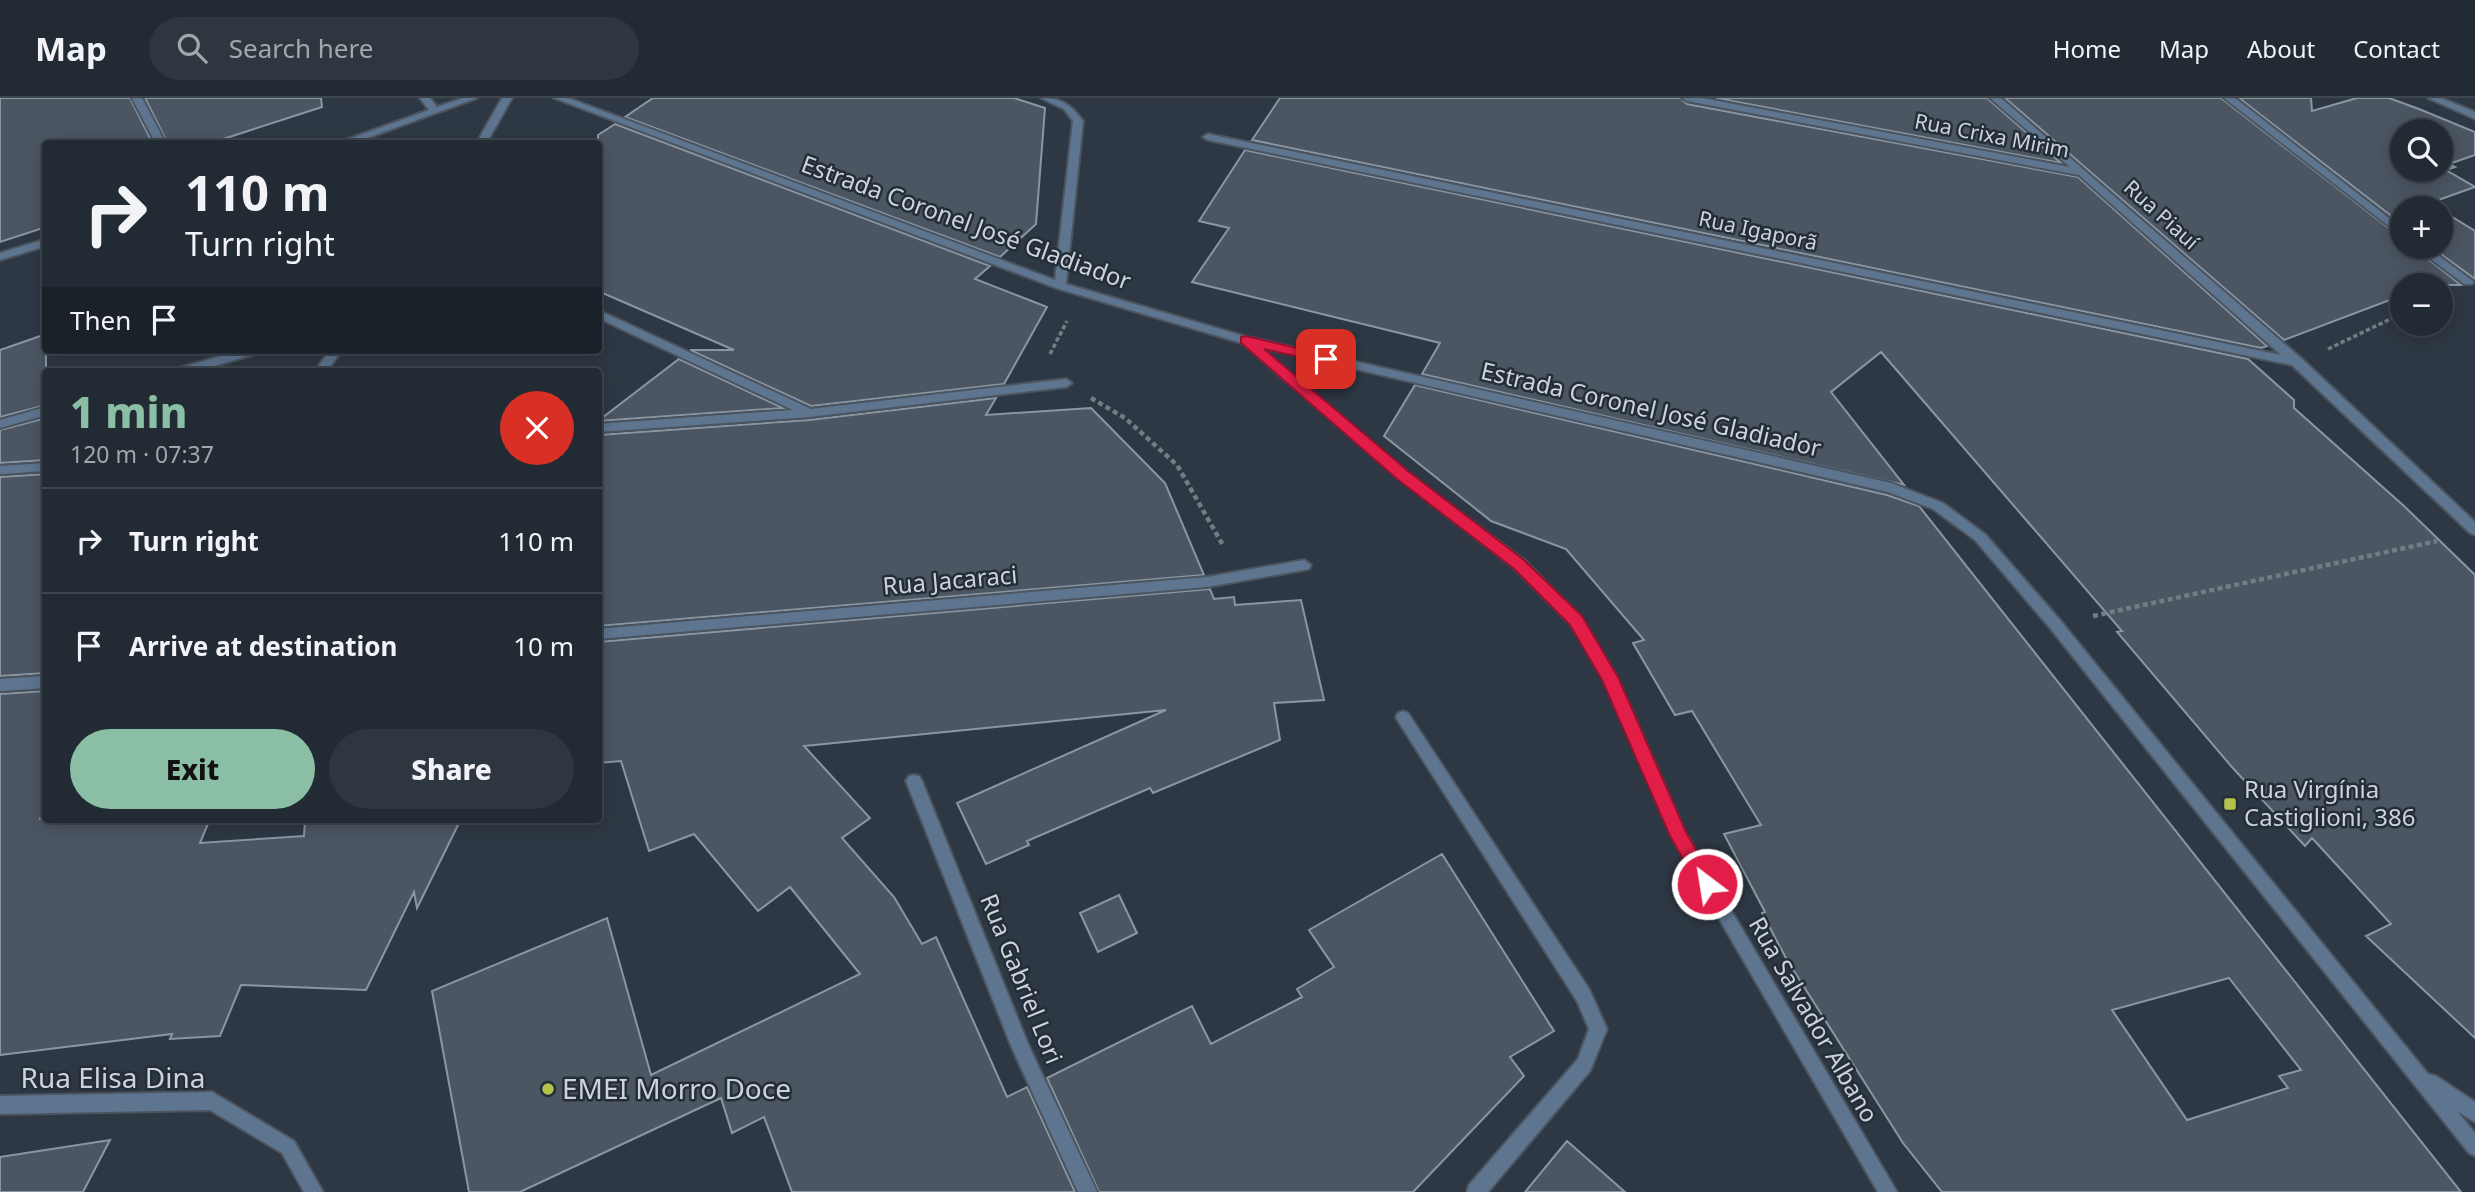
<!DOCTYPE html>
<meta charset="utf-8">
<style>
body{margin:0;font-family:"Noto Sans",sans-serif;background:#2e363f;color:#f1f3f6;height:100vh;display:flex;flex-direction:column;font-size:26px;white-space:nowrap}
*{box-sizing:border-box;margin:0}
p{font-size:23px;color:#a2a7ac}
.icon{flex:none;width:38px;height:38px;fill:none;stroke:currentColor;stroke-width:2;stroke-linecap:round;stroke-linejoin:round}
.map{position:relative;flex:1;overflow:hidden}
.details{position:absolute;left:42px;top:270px;width:560px;height:455px;display:flex;flex-direction:column;background:#222a33;border-radius:7px;box-shadow:0 4px 18px #0003,0 0 0 2px #3f464e}
.details>*{flex:none}
.banner{position:absolute;left:42px;top:42px;width:560px;height:214px;border-radius:7px;box-shadow:0 4px 18px #0003,0 0 0 2px #3f464e;background:#222a33;color:#f1f3f6;overflow:hidden}
.controls{position:absolute;left:2390px;top:21px;display:grid;gap:14px}
.controls a{display:grid;place-items:center;width:63px;height:63px;border-radius:50%;background:#222a33;box-shadow:0 4px 18px #0003,0 0 0 2px #3f464e;font-size:35px}
.pin{position:absolute;display:grid;place-items:center;width:60px;height:60px;color:#fff;margin:-30px;border-radius:14px;box-shadow:0 4px 10px #0006}
.me{position:absolute;width:77px;margin:-38px;rotate:329deg;stroke-linejoin:round;filter:drop-shadow(0 0 5px #0008)}
.turn{display:flex;align-items:center;gap:24px;height:147px;padding:0 28px;font-size:32px}
.turn .icon{width:91px;height:91px;stroke-width:2.5}
.turn b{display:block;font-size:49px;line-height:60px}
.then{display:flex;align-items:center;height:66px;padding:0 28px;background:#0003;gap:14px;font-size:26px}
.round{display:grid;place-items:center;flex:none;width:74px;height:74px;border-radius:37px;background:#2e363f}
.overview{display:flex;align-items:center;justify-content:space-between;height:119px;padding:0 28px}
h1{font-size:42px;font-weight:800;line-height:52px;color:#8abfa5}
.cta{display:flex;gap:14px;margin-top:auto;padding:14px 28px}
.cta a{flex:1;height:80px;border-radius:42px;background:#8abfa5;color:#111;font-size:28px;font-weight:800;line-height:80px;text-align:center}
.cta a+a{background:#2e363f;color:#f1f3f6}
ul{padding:0;list-style:none}
li{display:flex;align-items:center;gap:21px;height:105px;padding:0 28px;border-top:2px solid #3f464e}
li div{flex:1}
li b{display:block;font-size:26px}
li em{font-style:normal}
header{display:flex;align-items:center;gap:42px;box-sizing:border-box;height:98px;padding:0 35px;background:#222a33;border-bottom:2px solid #3f464e}
header strong{font-size:33px}
nav{display:flex;gap:38px;margin-inline-start:auto;font-size:24px}
.search{width:490px;height:63px;background:#2e363f;display:flex;align-items:center;gap:18px;box-sizing:border-box;padding:0 24px;border-radius:38px;color:#a2a7ac;font-size:26px}
.map>svg:first-child{display:block}
</style>
<header>
<strong>Map</strong>
<div class="search"><svg class="icon" aria-label="search" viewBox="0 0 24 24"><circle cx="10" cy="10" r="6"/><path d="M15 15l6 6"/></svg>Search here</div>
<nav><a>Home</a><a>Map</a><a>About</a><a>Contact</a></nav>
</header>
<div class="map">
<svg width="2475" height="1094" viewBox="0 0 2475 1094">
<rect width="100%" height="100%" fill="#2e3844"/>
<path fill="#4c5663" stroke="#8a96a4" stroke-width="2" fill-rule="evenodd" d="M0,0h130l23,46h-107v83l-46,15z
M145,0h176l1,9 -114,37h-40z
M653,0h361l31,10 -9,116 -36,33 -375,-140z
M1280,0h400l7,6 391,73 189,169 -6,2 -1009,-208z
M1716,0h271l74,65z
M2005,0h216l182,141v8h10l48,38h-58v10l-119,45z
M2239,0h72l1,13 45,-13h32l30,11 56,23v23l-26,9 6,3 -9,3 29,17 -45,16 9,5h-36v17zM2403,33h38v39h-38z
M615,26l375,142 -15,13 72,28 -43,77 -193,22 -121,-56h44l-136,-59v-156z
M1245,52l1003,209 46,41v8l110,98 71,69v463l-109,-102 25,-12 -79,-86 -7,8 -74,-80 -114,-134 5,-1 -241,-279 -50,40 73,93 -482,-111 18,-31 -248,-61 37,-54 -30,-7z
M2441,112l34,21v48l-44,-32h10z
M46,236v71l-46,12v-67z
M679,261l104,49 -185,13z
M1415,287l472,110 32,11 542,686h-519l-39,-49 -116,-183 -25,-47 3,-1 -41,-78 37,-9 -69,-114 -17,4 -42,-72 11,-3 -78,-91 -75,-28 -107,-85zM2229,880l72,92 -22,6 9,12 -101,32 -75,-110z
M996,300l-10,17 105,-7 74,75 39,92 -606,51v-191l211,-15z
M46,320v42l-46,3v-33z
M46,376v199l-46,3v-199z
M1210,491l4,10 20,-2 1,8 66,-5 23,100 -50,3 6,37 -127,53 -3,-5 -123,53 2,4 -43,19 -29,-61 209,-93 -362,36 66,72 -28,20 52,59 28,47 14,-7 71,160 20,-10 48,105h-283l-28,-75 -32,16 -11,-35 -201,94h-51l-37,-201 175,-73 44,157 209,-101 -70,-87 -32,24 -64,-77 -45,17 -28,-90 -23,2v-121z
M46,593v115l-6,13h170l-10,24 104,-7 1,-17h156l-44,89 -3,-16 -48,98 -125,-5 -21,51 -50,3 2,-5 -172,21v-361z
M1442,756l112,177 -44,26 14,19 -111,116h-314l-52,-114 145,-72 19,38 91,-47 -5,-8 37,-22 -25,-37z
M1119,797l18,38 -39,19 -18,-39z
M110,1042l-27,52h-83v-35z
M1567,1043l58,51h-100z"/>
<g fill="none" stroke-linecap="round" stroke-linejoin="round">
<defs>
<path id="street" d="M132,0h10l24,46h-10z
M420,0h10l7,9 26,-9h14l-126,46h-16l94,-34z
M502,0h10l-26,46h-10z
M554,0h14l487,182 18,-159 -9,-12 -23,-11c21,0 30,7 42,23l-17,163 181,53 644,146 52,20 42,31 75,86 368,454 8,2 39,26v20l-17,-10 17,21v23l-6,-3 -419,-525 -75,-88 -42,-31 -45,-17 -628,-145 146,125 118,88 57,57 36,60 68,155 212,360h-19l-204,-351 -70,-162 -33,-54 -57,-57 -116,-90 -156,-135 -186,-55z
M1682,0h20l368,69 -80,-69h11l302,262 172,162v13l-5,-2 -178,-168 -1084,-225 -5,-3 5,-3 1073,221 -202,-180 -392,-74z
M2224,0h11l168,131v8z
M2428,0h13l34,14v7z
M46,141v7l-46,14v-7z
M2415,149h12l47,35 -2,2h-8z
M598,212l213,99 255,-30 6,4 -6,4 -257,30 -211,15v-8l195,-14 -195,-92z
M242,252h19l-2,3 -62,18h-20l2,-3z
M330,252h12l-15,21h-12z
M46,309v8l-46,13v-8z
M46,365v8l-46,3v-8z
M1304,462l7,5 -2,4 -102,18 -609,52v-10l609,-52z
M46,578v12l-46,3v-12z
M1403,613l5,2 181,276 18,40 -17,42 -102,121h-21l2,-7 109,-126 11,-30 -12,-28 -179,-280 -2,-4 2,-4z
M914,677l5,1 3,5 106,263 69,148h-19l-66,-144 -106,-267 3,-5z
M212,994l82,49 29,51h-19l-22,-39 -72,-43 -210,4v-18z"/>
</defs>
<use href="#street" stroke="#4b545f" stroke-width="4"/>
<path stroke="#737c86" stroke-width="3.5" stroke-dasharray="4.5 2.5" stroke-linecap="butt" d="M2328,251l75,-36
M1050,256l17,-33"/>
<path stroke="#737c86" stroke-width="4.5" stroke-dasharray="5 3.5" stroke-linecap="butt" d="M1091,300l34,20 52,47 47,82
M2093,518l344,-75"/>
<use href="#street" fill="#5e7590" fill-rule="evenodd"/>
</g>
<path fill="#e11d48" stroke="#92132f" stroke-width="2" d="M1246,238l85,20 2,3 -7,4 -62,-14 144,122 116,89 58,56 36,61 68,155 30,52 -3,6 -6,2 -6,-2 -31,-54 -68,-156 -32,-55 -57,-57 -116,-89 -156,-136v-6z"/>
<g fill="#b3c24b" stroke="#242e39" stroke-width="2.5">
<rect x="2223" y="699" width="14" height="14" rx="3.5"/>
<circle cx="548" cy="991" r="7"/>
</g>
<g text-anchor="middle" stroke-width="5" stroke-linejoin="round" paint-order="stroke">
<g font-size="21" fill="#cdd3db" stroke="#242e39">
<text transform="translate(1992 38) rotate(11)" y="7">Rua Crixa Mirim</text>
<text transform="translate(2161 117) rotate(42)" y="7">Rua Piauí</text>
<text transform="translate(1758 133) rotate(12)" y="7">Rua Igaporã</text>
</g>
<g font-size="24" fill="#cdd3db" stroke="#242e39">
<text transform="translate(966 125) rotate(20)" y="8">Estrada Coronel José Gladiador</text>
<text transform="translate(1651 312) rotate(13)" y="8">Estrada Coronel José Gladiador</text>
<text transform="translate(950 483) rotate(-5)" y="8">Rua Jacaraci</text>
<text transform="translate(1021 881) rotate(68)" y="8">Rua Gabriel Lori</text>
<text transform="translate(1813 922) rotate(60)" y="8">Rua Salvador Albano</text>
</g>
<g font-size="24" fill="#cdd3db" stroke="#242e39" text-anchor="start">
<text x="2244" y="700">Rua Virgínia<tspan x="2244" dy="28">Castiglioni, 386</tspan></text>
</g>
<g font-size="28" fill="#cdd3db" stroke="#242e39">
<text x="113" y="990">Rua Elisa Dina</text>
</g>
<g font-size="28" fill="#cdd3db" stroke="#242e39" text-anchor="start">
<text x="562" y="1001">EMEI Morro Doce</text>
</g>
</g>
</svg>
<div class="controls">
<a><svg class="icon" aria-label="search" viewBox="0 0 24 24"><circle cx="10" cy="10" r="6"/><path d="M15 15l6 6"/></svg></a>
<a>+</a>
<a>−</a>
</div>
<div class="pin" style="left:1326px;top:261px;background:#d93025"><svg class="icon" aria-label="arrive" viewBox="0 0 24 24"><path d="M6 21V4h12l-3 4 3 4H6"/></svg></div>
<svg class="me" style="left:1707px;top:786px" viewBox="-20 -20 40 40"><circle r="17" fill="#e11d48" stroke="#fff" stroke-width="3"/><path d="M0-11L8 9 0 5-8 9z" fill="#fff"/></svg>
<div class="banner">
<div class="turn"><svg class="icon" aria-label="right" viewBox="0 0 24 24"><path d="M7 20v-9h11M14 6l5 5-5 5"/></svg><div><b>110 m</b>Turn right</div></div>
<div class="then">Then<svg class="icon" aria-label="arrive" viewBox="0 0 24 24"><path d="M6 21V4h12l-3 4 3 4H6"/></svg></div>
</div>
<section class="details">
<div class="overview"><div><h1>1 min</h1><p>120 m · 07:37</p></div><a class="round" style="background:#d93025;color:#fff"><svg class="icon" aria-label="close" viewBox="0 0 24 24"><path d="M6 6l12 12M18 6L6 18"/></svg></a></div>
<ul>
<li><svg class="icon" aria-label="right" viewBox="0 0 24 24"><path d="M7 20v-9h11M14 6l5 5-5 5"/></svg><div><b>Turn right</b></div><em>110 m</em></li>
<li><svg class="icon" aria-label="arrive" viewBox="0 0 24 24"><path d="M6 21V4h12l-3 4 3 4H6"/></svg><div><b>Arrive at destination</b></div><em>10 m</em></li>
</ul>
<div class="cta"><a>Exit</a><a>Share</a></div>
</section>
</div>
